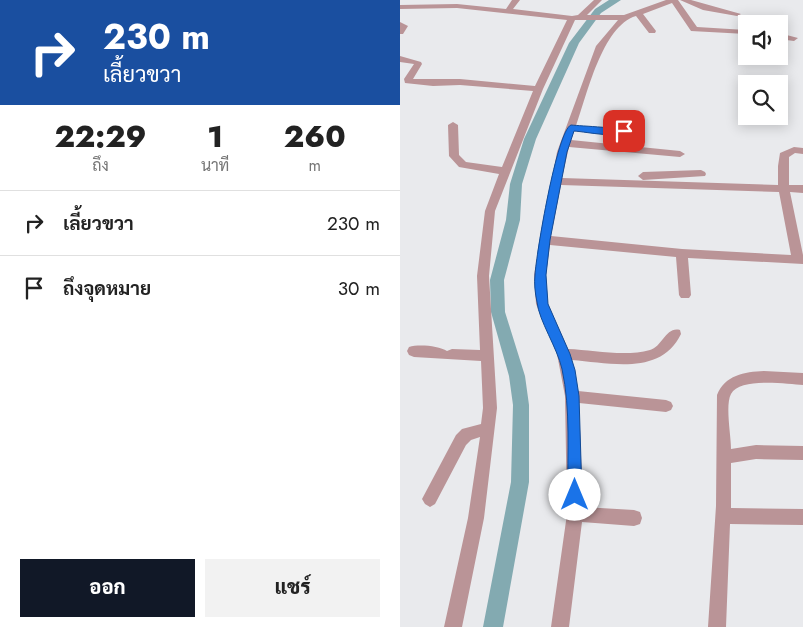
<!DOCTYPE html>
<html lang="th">
<meta charset="utf-8">
<style>
body{margin:0;font-family:Jost,Sarabun,sans-serif;background:#f2f2f2;color:#222;height:100vh;display:flex;flex-direction:column;font-size:19px;white-space:nowrap}
*{box-sizing:border-box;margin:0}
p{font-size:16px;color:#767676}
.icon{flex:none;width:28px;height:28px;fill:none;stroke:currentColor;stroke-width:2;stroke-linecap:round;stroke-linejoin:round}
.map{position:relative;flex:1;overflow:hidden}
.panel{display:flex;flex-direction:column;background:#fff;width:400px}
.panel>*{flex:none}
.guide{background:#1a4fa0;color:#fff;overflow:hidden}
.controls{position:absolute;left:338px;top:15px;display:grid;gap:10px}
.controls a{display:grid;place-items:center;width:50px;height:50px;border-radius:0px;background:#fff;box-shadow:0 2px 12px #0003;font-size:25px}
.pin{position:absolute;display:grid;place-items:center;width:42px;height:42px;color:#fff;margin:-21px;border-radius:10px;box-shadow:0 2px 8px #0006}
.me{position:absolute;width:55px;margin:-28px;rotate:0deg;stroke-linejoin:round;filter:drop-shadow(0 0 4px #0008)}
.turn{display:flex;align-items:center;gap:18px;height:105px;padding:0 20px;font-size:22px}
.turn .icon{width:65px;height:65px;stroke-width:2.5}
.turn b{display:block;font-size:35px;line-height:42px}
.eta{display:flex;justify-content:space-evenly;align-items:center;height:85px;text-align:center}
.eta b{font-size:30px;font-weight:800;line-height:35px}
.cta{display:flex;gap:10px;margin-top:auto;padding:10px 20px}
.cta a{flex:1;height:58px;border-radius:0px;background:#111827;color:#fff;font-size:20px;font-weight:800;line-height:58px;text-align:center}
.cta a+a{background:#f2f2f2;color:#222}
ul{padding:0;list-style:none}
li{display:flex;align-items:center;gap:15px;height:65px;padding:0 20px;border-top:1px solid #e0e0e0}
li div{flex:1}
li b{display:block;font-size:19px}
li em{font-style:normal}
main{display:flex;flex:1;min-height:0}
.map>svg:first-child{display:block}
</style>
<main>
<section class="panel">
<div class="guide">
<div class="turn"><svg class="icon" aria-label="right" viewBox="0 0 24 24"><path d="M7 20v-9h11M14 6l5 5-5 5"/></svg><div><b>230 m</b>เลี้ยวขวา</div></div>
</div>
<div class="eta">
<div><b>22:29</b><p>ถึง</p></div>
<div><b>1</b><p>นาที</p></div>
<div><b>260</b><p>m</p></div>
</div>
<ul>
<li><svg class="icon" aria-label="right" viewBox="0 0 24 24"><path d="M7 20v-9h11M14 6l5 5-5 5"/></svg><div><b>เลี้ยวขวา</b></div><em>230 m</em></li>
<li><svg class="icon" aria-label="arrive" viewBox="0 0 24 24"><path d="M6 21V4h12l-3 4 3 4H6"/></svg><div><b>ถึงจุดหมาย</b></div><em>30 m</em></li>
</ul>
<div class="cta"><a>ออก</a><a>แชร์</a></div>
</section>
<div class="map">
<svg width="403" height="627" viewBox="0 0 403 627">
<rect width="100%" height="100%" fill="#e9eaed"/>
<g fill="none" stroke-linecap="round" stroke-linejoin="round">
<path fill="#83aab1" fill-rule="evenodd" d="M209,0h12l-20,13 -22,30 -43,96 -14,45 -2,36 -16,60 1,32 20,64 4,29v77l-26,145h-20l28,-145 2,-77 -4,-29 -18,-64 -1,-32 16,-60 4,-36 14,-45 45,-96 26,-34z"/>
<path fill="#ba9497" fill-rule="evenodd" d="M112,0h8l-7,9 59,7 6,-1 16,-15h8l-15,15h37l42,-15h12l19,27 49,3v4l-55,-3 -19,-28 -29,11 13,17 -1,2h-6l-13,-17c-34,10 -49,79 -60,110l38,2 26,-4 5,3c-13,12 -54,6 -71,4l-3,9 109,11 5,3 -5,3 -111,-10 -7,31 216,7v-19l2,-13 14,-6 9,1v6l-8,-1 -6,4v28h14v8l-13,-1 13,63v9l-115,-6 3,37 -2,3h-8l-2,-3 -3,-38 -126,-12 -4,30 2,29 20,45c25,1 57,8 82,1 12,-3 16,-24 30,-20l1,4c-20,42 -71,29 -109,26l6,31 88,9 5,2 2,4 -2,4 -5,2 -87,-9 4,104 51,3 6,2 2,6 -2,6 -6,2 -52,-4 -13,105h-18l16,-113 -2,-118 -8,-42 -21,-50 -2,-29 23,-123 39,-106 22,-26h-43l-32,69 -48,122 -6,65 8,132 -13,110 -22,109h-18l24,-109 12,-81 -9,3 -5,5 -31,59 -5,3 -5,-3 -3,-5 34,-64 6,-6 19,-5 2,-16 -2,-47 -67,-4 -5,-2 -2,-4 2,-4c10,-3 30,-1 38,4l5,-2 28,1 -3,-74 8,-65 14,-37 -40,-7 -10,-11 -1,-31 5,-3 5,3 1,30 7,7 36,5 31,-76 -73,-6 -27,1 -28,-3 -1,-4 10,-15 -14,-2v-6l21,6 1,2 -9,15h47l75,7 32,-66 -110,-12 -57,1v-4l57,-1 49,5zM161,185l218,7 12,63 -109,-6 -131,-13z
M280,0h11l50,14 -4,2 -34,-6z
M0,22l8,4 -5,8h-3z
M379,33l19,5 -4,3 -15,-2z
M301,170l4,2 1,2 -1,2 -62,4 -5,-4 5,-4z
M364,371l39,2v12c-16,-1 -63,-8 -72,9 -6,11 0,41 0,55l25,-4 47,1v14l-47,-1 -25,4v45l72,1v16l-73,-1 -4,103h-18l8,-121 1,-111c8,-20 27,-23 47,-24z"/>
</g>
<path fill="#1a73e8" stroke="#114b97" d="M171,125c10,1 54,3 58,6 -10,8 -41,1 -55,0l-7,21 -17,88 -4,35 2,29 22,50 5,16 4,26 3,99 -2,5 -5,2 -5,-2 -2,-5c-1,-41 3,-85 -6,-126 -5,-22 -23,-48 -25,-67 -2,-9 -3,-19 -2,-27 1,-20 22,-145 36,-150z"/>
</svg>
<div class="controls">
<a><svg class="icon" aria-label="sound" viewBox="0 0 24 24"><path d="M4 9h4l5-4v14l-5-4H4zM17 9q2 3 0 6"/></svg></a>
<a><svg class="icon" aria-label="search" viewBox="0 0 24 24"><circle cx="10" cy="10" r="6"/><path d="M15 15l6 6"/></svg></a>
</div>
<div class="pin" style="left:224px;top:131px;background:#d93025"><svg class="icon" aria-label="arrive" viewBox="0 0 24 24"><path d="M6 21V4h12l-3 4 3 4H6"/></svg></div>
<svg class="me" style="left:175px;top:495px" viewBox="-20 -20 40 40"><circle r="19" fill="#fff"/><path d="M0-13L10 11 0 6-10 11z" fill="#1a73e8"/></svg>
</div>
</main>
